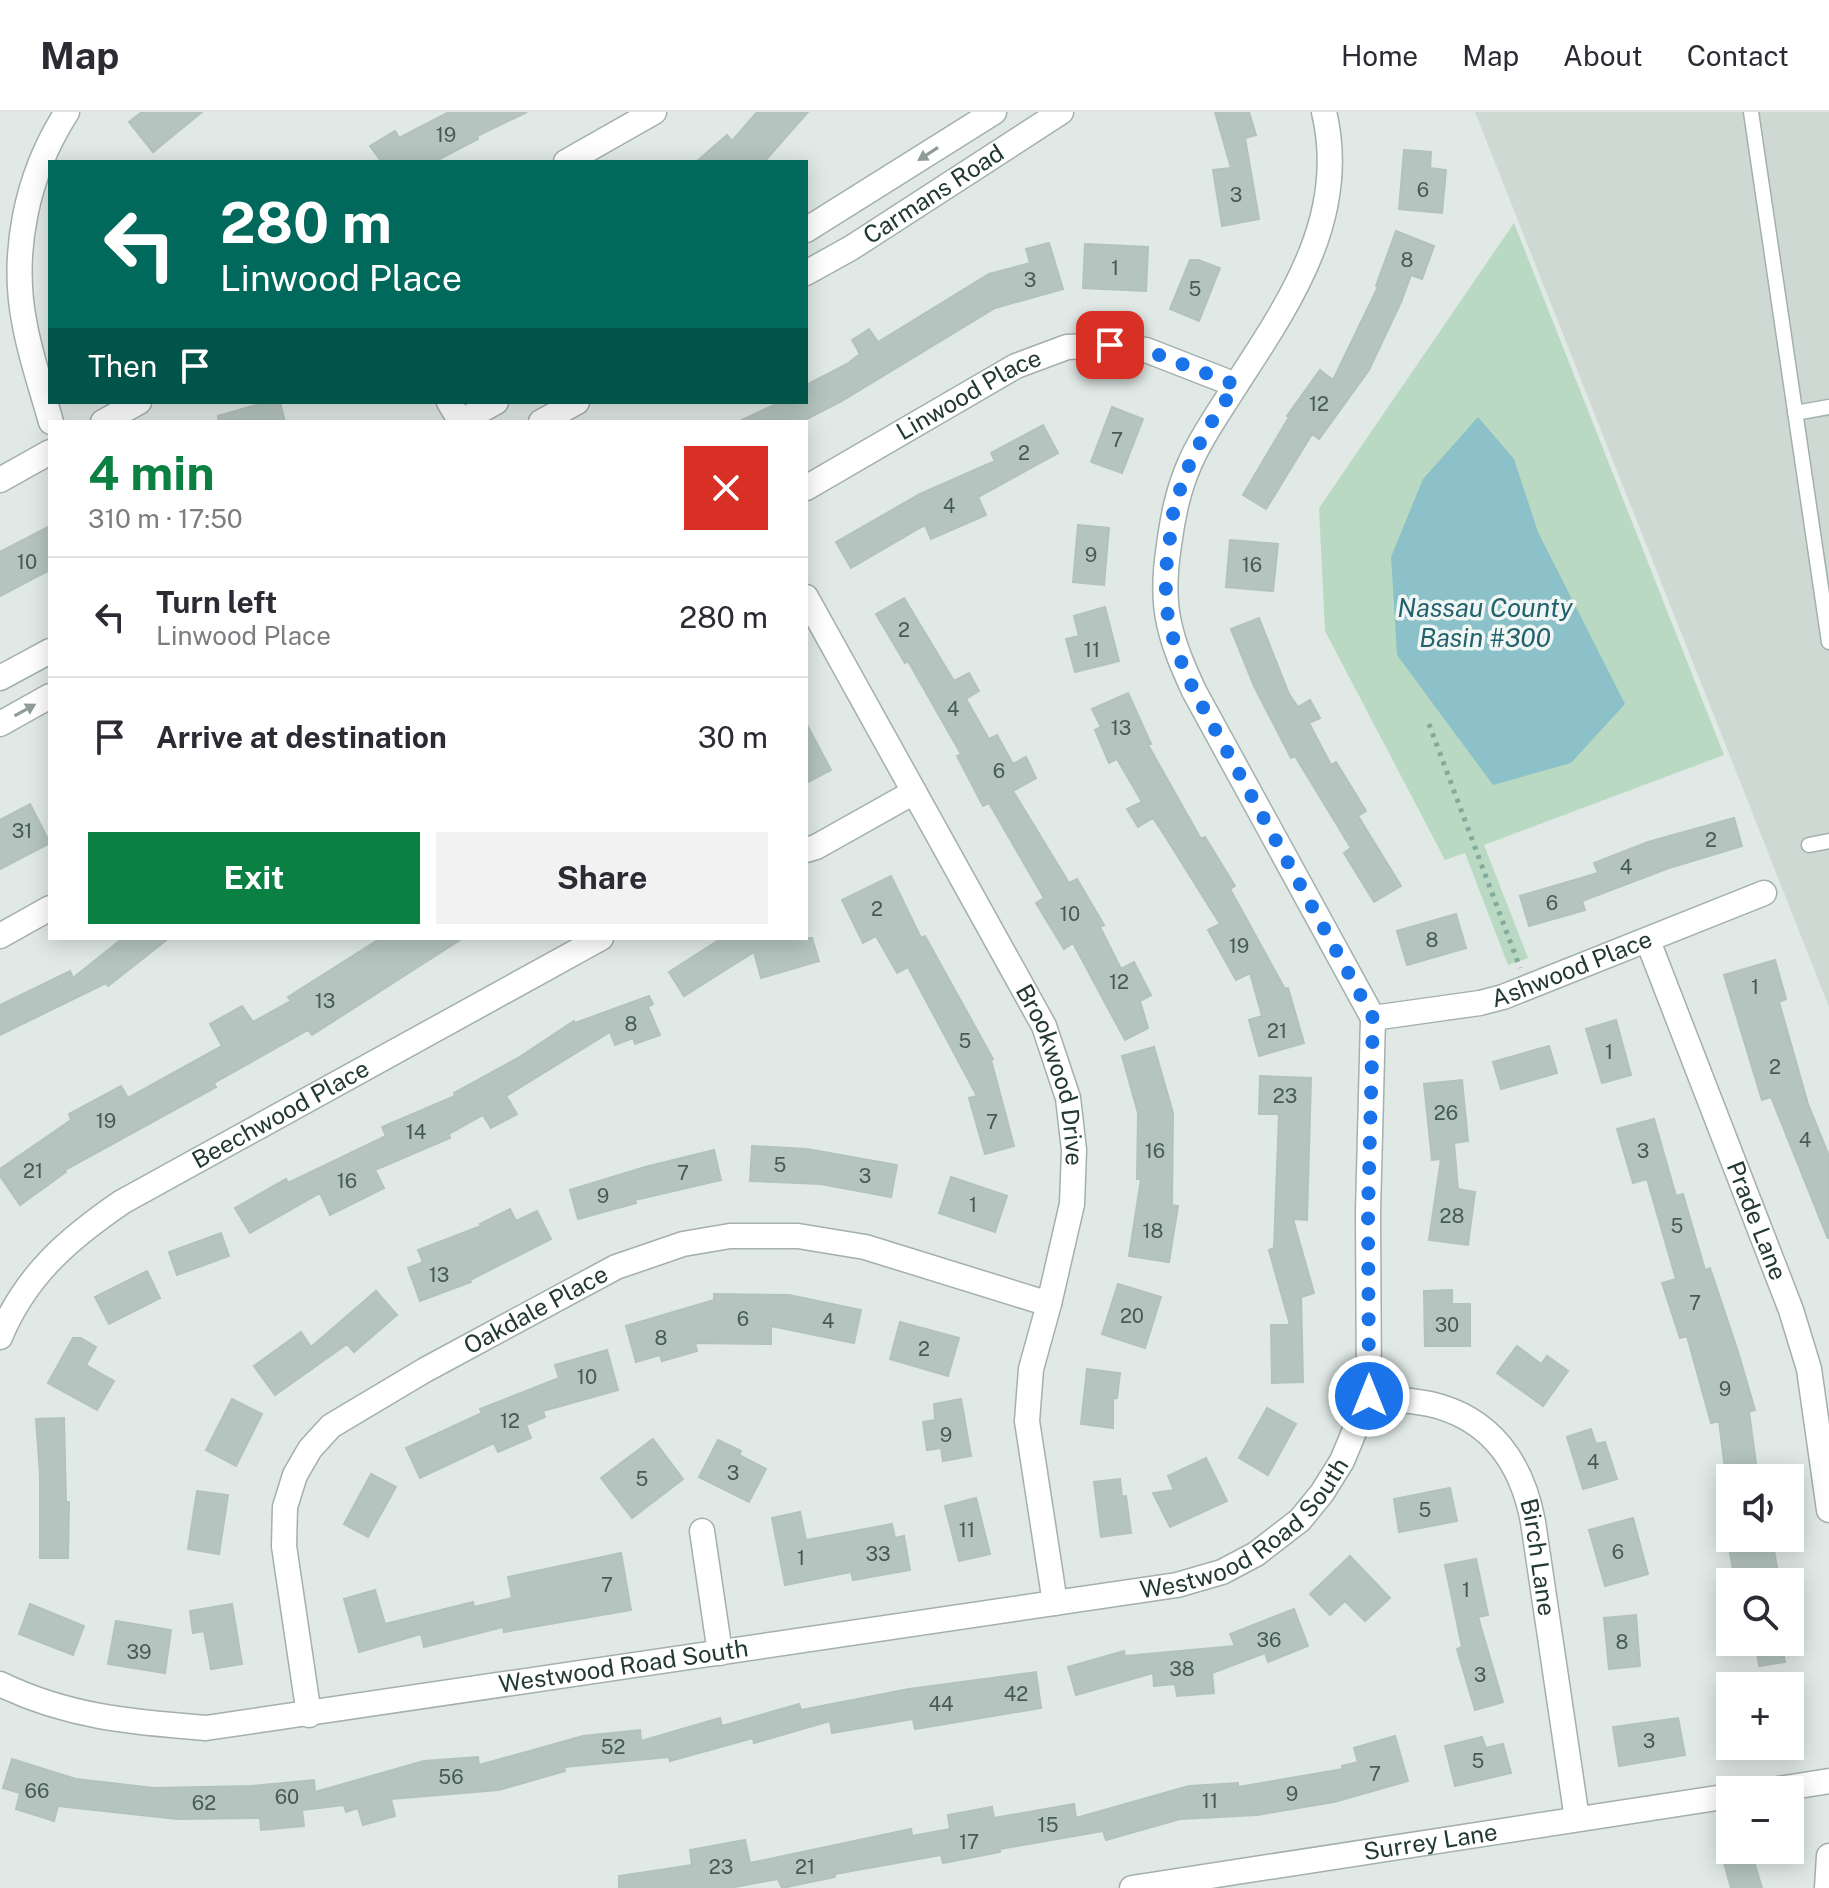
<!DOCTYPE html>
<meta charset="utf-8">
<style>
body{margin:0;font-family:"Public Sans",sans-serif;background:#f2f2f3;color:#2b2b33;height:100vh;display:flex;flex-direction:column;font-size:30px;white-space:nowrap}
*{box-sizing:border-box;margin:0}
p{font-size:26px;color:#7c7c81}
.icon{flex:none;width:44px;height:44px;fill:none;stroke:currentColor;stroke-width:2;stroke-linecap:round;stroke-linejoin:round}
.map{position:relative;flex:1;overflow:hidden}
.details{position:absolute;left:48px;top:308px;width:760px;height:520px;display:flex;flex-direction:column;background:#fff;border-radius:0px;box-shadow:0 4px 20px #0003}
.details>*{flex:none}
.top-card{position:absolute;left:48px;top:48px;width:760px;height:244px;border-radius:0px;box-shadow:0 4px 20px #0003;background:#00695c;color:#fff;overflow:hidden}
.tools{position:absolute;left:1716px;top:1352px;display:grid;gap:16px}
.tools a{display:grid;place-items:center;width:88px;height:88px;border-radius:0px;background:#fff;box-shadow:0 4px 20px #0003;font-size:40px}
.pin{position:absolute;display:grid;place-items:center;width:68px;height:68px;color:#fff;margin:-34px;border-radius:16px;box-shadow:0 4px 12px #0006}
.me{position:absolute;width:88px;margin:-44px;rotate:0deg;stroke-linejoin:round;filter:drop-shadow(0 0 6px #0008)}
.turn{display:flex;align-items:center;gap:28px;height:168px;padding:0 40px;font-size:36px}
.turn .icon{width:104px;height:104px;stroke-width:2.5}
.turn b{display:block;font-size:56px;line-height:68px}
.then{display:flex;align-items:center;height:76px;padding:0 40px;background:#0003;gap:16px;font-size:30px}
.round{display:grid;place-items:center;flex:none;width:84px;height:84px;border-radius:0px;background:#f2f2f3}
.overview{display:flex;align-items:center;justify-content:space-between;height:136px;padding:0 40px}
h1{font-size:48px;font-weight:700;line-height:60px;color:#0b8043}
.primary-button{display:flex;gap:16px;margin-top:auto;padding:16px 40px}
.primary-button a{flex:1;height:92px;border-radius:0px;background:#0b8043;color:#fff;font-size:32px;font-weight:700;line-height:92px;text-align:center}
.primary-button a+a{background:#f2f2f3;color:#2b2b33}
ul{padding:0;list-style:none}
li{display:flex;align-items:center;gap:24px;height:120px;padding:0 40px;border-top:2px solid #e1e1e2}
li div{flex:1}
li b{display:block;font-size:30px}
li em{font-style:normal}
header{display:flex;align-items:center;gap:48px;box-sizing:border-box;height:112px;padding:0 40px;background:#fff;border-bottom:2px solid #e1e1e2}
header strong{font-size:38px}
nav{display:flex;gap:44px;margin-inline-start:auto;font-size:28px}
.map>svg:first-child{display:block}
</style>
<header>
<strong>Map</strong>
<nav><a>Home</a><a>Map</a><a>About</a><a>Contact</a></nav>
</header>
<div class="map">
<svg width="1829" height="1776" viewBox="0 0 1829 1776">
<rect width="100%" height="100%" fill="#e0e9e5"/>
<path fill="#ced9d4" d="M1475,0h354v895l-101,-256z"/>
<path fill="#bad9c2" d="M1514,111l210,532 -240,90 44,113 -20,7 -43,-112 -20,7 -120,-229 -6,-123z"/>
<path fill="#8cc1ca" d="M1478,305l36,42 24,73 87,172 -54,59 -78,22 -96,-130 -6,-98 32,-78z"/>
<path fill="#b5c4be" stroke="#b3c2bc" stroke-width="2" d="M142,0h60l-49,40 -24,-30z
M449,0h78l-50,24 1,3 -44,23h-52l-12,-16 25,-15 4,7z
M757,0h51l-44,50h-68l31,-27 5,6z
M1215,0h34l7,23 -11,3 14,81 -37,7 -9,-56 18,-2z
M1404,38l27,2 -1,16 16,2 -4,43 -43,-4z
M1396,119l38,15 -12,33 -11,-4 -10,27 -32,68 -50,69 -7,-5 -46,75 -23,-14 46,-78 -2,-1 33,-46 13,10 45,-93 -2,-1z
M1049,131l14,46 -68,19 -153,93 -41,21h-63l42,-20h26v-17l41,-21 13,-10 -8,-14 17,-11 9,13 111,-68 41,-11 -4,-14z
M1085,132l63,3 -2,44 -63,-3z
M1190,148h8l22,8 -21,53 -29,-12z
M267,290h13l5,20h-66l-1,-6z
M1112,295l31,12 -21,54 -31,-11z
M1043,313l15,28 -80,44 8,18 -55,24 -6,-14 -74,43 -15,-26 84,-48 75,-33 -4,-8z
M1078,413l31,3 -5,57 -31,-3z
M50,414v44l-50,26v-44z
M1230,428l48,4 -5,47 -47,-4z
M904,486l50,83 15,-8 10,18 -13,8 23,40 8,-4 16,29 13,-7 10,21 -23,13 56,92 8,-4 27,46 -4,2 21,42 13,-7 17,33 -11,6 8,27 -23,12 -52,-97 -9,6 -28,-46 8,-5 -55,-95 -6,3 -26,-50 4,-2 -53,-93 -3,2 -29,-49z
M1105,495l14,54 -44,11 -9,-33 13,-3 -5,-20z
M1259,506l30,76 9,13 12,-7 10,18 -11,5 22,42 5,-3 30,49 -8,5 43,70 -27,16 -30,-49 7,-5 -56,-92 -4,2 -37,-72 -23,-57z
M1128,581l23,51 -3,1 53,94 4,-2 30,49 -5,3 55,100 3,-1 16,55 -45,13 -10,-36 13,-4 -12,-43 -14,7 -28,-50 12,-6 -57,-91 -10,-15 -15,9 -11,-18 15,-7 -25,-43 -8,4 -14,-33 6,-3 -9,-18z
M806,611l25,47 -25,13z
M30,692l20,39 -50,26v-49z
M1734,706l8,28 -73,22 -87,33 3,9 -56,16 -9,-30 78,-23 -4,-10 54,-21z
M891,764l30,62 4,-2 68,123 -2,1 23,86 -29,8 -16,-56 8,-2 -69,-129 -11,6 -21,-37 -13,7 -21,-43z
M1456,802l10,34 -59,17 -10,-34z
M123,826h46l-61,48 -2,-3 -106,52v-30l70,-34 3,7z
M381,826h82l-151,97 -4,-5 -94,53 2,4 -151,83 1,2 -46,33 -20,-29v-7l71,-49 -2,-6 52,-28 7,12 94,-52 -12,-22 32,-18 11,16 38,-21 -3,-4z
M722,826h90l7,23 -58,17 -7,-26 -70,44 -15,-24z
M1775,848l11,39 -7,3 29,102 21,52 -1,83 -57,-142 -9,3 -38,-125z
M649,884l4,8 -5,3 12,28 -25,9 -2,-6 -18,7 -5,-13 -104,64 11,18 -26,14 -8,-13 -34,19 1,4 -75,32 9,18 -54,27 -10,-22 -70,40 -15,-25 51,-29 2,4 98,-47 -4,-9 73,-31 -1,-3 64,-35 56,-37 1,2z
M1616,908l15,55 -29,8 -16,-54z
M1549,934l8,27 -56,16 -8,-27z
M1154,935l19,66 -1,92 6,1 -9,56 -40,-6 12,-77h-4l1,-66 -16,-57z
M1260,964l51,2 -4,142 -14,-1 21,74 -13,4 2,85 -31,1 -1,-58h19l-21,-75 5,-2 5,-134h-20z
M1462,968l6,61 -14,2 4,46 17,3 -7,53 -39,-5 12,-81 -9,1 -8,-76z
M1654,1007l22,77 7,-2 22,76 5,-2 29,87 16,55 -6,2 9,66h-32l-7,-57 -8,2 -24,-87 -7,2 -18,-55 14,-4 -29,-100 -14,4 -16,-54z
M752,1034l55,3 90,16 -6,32 -70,-13 -71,-3z
M714,1038l7,30 -86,20 1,3 -58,16 -8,-29 75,-23z
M951,1065l56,19 -12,36 -56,-19z
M510,1097l6,12 21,-10 14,28 -81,41 1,2 -51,19 -12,-33 15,-6 -5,-12 63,-24 -1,-2z
M221,1121l8,23 -52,19 -8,-23z
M147,1159l13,27 -51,26 -14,-27z
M1118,1172l43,13 -16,51 -43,-14z
M1452,1178v14h18v42h-45l-1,-55z
M376,1179l21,24 -43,37 -7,-8 -72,51 -21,-29 47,-34 10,15z
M714,1182l75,1 72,15 -7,33 -83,-17v18l-76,-1 2,8 -35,10 -2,-6 -24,7 -10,-36 88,-26z
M900,1210l59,16 -11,38 -58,-17z
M73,1226h8l15,9 -10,18 28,16 -17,29 -49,-27z
M1517,1234l24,18 6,-8 21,15 -25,35 -46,-33z
M607,1238l11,40 -75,21 2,6 -19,8 5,13 -33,14 -4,-9 -74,35 -14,-30 76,-35 -2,-4 79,-31 -4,-13z
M1087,1257l33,4 -3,25 -4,1v29l-32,-4z
M232,1287l30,15 -26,52 -30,-16z
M961,1287l10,57 -28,5 -2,-13 -14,2 -4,-28 12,-2 -1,-16z
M1267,1296l29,16 -28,51 -29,-17z
M64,1306l2,84h3l-1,56h-28v-83l-4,-56z
M1591,1317l5,15 9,-2 12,37 -34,10 -16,-52z
M653,1327l30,40 -51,39 -31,-40z
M718,1328l23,11 -2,4 27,14 -17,33 -50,-25z
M1206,1346l21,43 -57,26 -17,-34 21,-3 -6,-14z
M371,1362l25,13 -28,50 -24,-13z
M1120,1367l2,18 4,-1 5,37 -30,4 -7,-55z
M1450,1376l7,33 -58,11 -5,-33z
M197,1379l31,4 -9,59 -31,-5z
M976,1386l14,56 -31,7 -14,-55z
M800,1400l6,28 86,-16 3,14 9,-2 6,34 -57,10 -2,-8 -66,13 -13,-67z
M1633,1406l15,56 -43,12 -16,-56z
M1744,1426h28l6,36 -43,7 -7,-40z
M621,1441l10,57 -127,22 -1,-5 -79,20 -3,-13 -62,18 -15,-53 31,-9 10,34 88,-22 1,5 38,-9 -4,-21z
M1350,1444l40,42 -25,23 -20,-20 -15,14 -20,-21z
M1476,1447l12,56 -10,2 25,85 -28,8 -18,-61 5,-2 -17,-82z
M30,1492l54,22 -11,29 -54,-21z
M232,1492l10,60 -31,5 -7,-38 -11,2 -3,-22z
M1294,1497l14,37 -40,16 -3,-9 -53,20 2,20 -37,3 -2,-12 -21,2 -1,-13 -77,22 -8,-28 56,-16 1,5 110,-10 -5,-12z
M1636,1503l4,51 -31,3 -5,-51z
M116,1509l55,9 -6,43 -57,-9z
M1756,1530h25l4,20 -26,4z
M1036,1560l5,36 -126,21 -2,-10 -81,14 -2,-12 -76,22 -1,-5 -83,23 -1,-4 -105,10 1,4 -66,19 -108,9 4,17 -32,9 -5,-17 -12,4 -2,-7 -42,5 2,16 -43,4 -1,-12 -83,1 -119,-13 -4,15 -38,-12 4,-16 -17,-5 9,-29 64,20 78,9 98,-2 62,-6 1,12 109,-31 54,-4 1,8 104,-29 57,-6 1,11 79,-23 2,8 77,-22 2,6 108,-21z
M1678,1606l7,37 -66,11 -6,-39z
M1395,1624l13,45 -74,21 -77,13 -77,4 -74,21 -3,-9 -103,18v3l-57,11 -2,-8 -106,19v3l-53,11 -4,-9 -49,9h-110v-12l73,-11 -2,-15 55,-10 5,23 161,-34 1,7 38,-7 -2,-14 44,-8 2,11 80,-14 2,14 113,-32 49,-3v4l105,-18 -1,-3 16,-4 -4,-14z
M1482,1625l4,11 17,-4 8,29 -56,13 -10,-40z
M1752,1743l10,33h-31l-7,-25z"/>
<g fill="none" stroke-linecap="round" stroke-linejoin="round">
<defs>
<path id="service" d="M1751,0l78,530
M1795,301l34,-6
M1809,733l20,-4"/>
<g id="minor">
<path d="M566,50l88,-50"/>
<path d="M449,290l12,20"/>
<path d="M51,310c-9,-32 -20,-64 -26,-96 -15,-74 2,-152 42,-214"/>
<path d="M103,310l36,-20"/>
<path d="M0,368l50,-28"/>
<path id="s1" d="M806,376l210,-122 51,-19 43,-2 36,5 90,35"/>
<path id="s2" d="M806,485l238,429 24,72 6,52 -2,54 -23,100 -18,65 -4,52 28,182"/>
<path d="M806,738l10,-3 98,-55"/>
<path d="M0,824l50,-28"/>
<path id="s3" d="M1648,829l143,369 18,59 20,141"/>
<path id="s4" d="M1373,906l107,-15 23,-6 261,-104"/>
<path id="s5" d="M0,1225c26,-62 68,-98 122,-135l479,-264"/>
<path id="s6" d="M1369,1284c20,3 41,4 61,8 61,14 92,59 103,118l44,297"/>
<path d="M702,1419l18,122"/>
<path id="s7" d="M0,1572c68,33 131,38 206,44l971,-143 45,-13 34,-18 44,-34 22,-27 20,-32 27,-65 -1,-184 5,-194 -179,-327c-10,-22 -20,-44 -25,-68 -6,-26 -4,-52 0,-78 4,-29 9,-55 21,-82 12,-28 30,-52 46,-78 54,-83 113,-169 88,-273"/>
<path id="s8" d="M309,1603l-25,-169 1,-39 10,-32 15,-26 21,-23 94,-56 191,-103 67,-23 47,-8h68l67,11 184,57"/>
<path d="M1772,1678l57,-9"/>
<path id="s9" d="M1132,1776l598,-92"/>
<path d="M1827,1776l2,-32"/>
</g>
<g id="tertiary">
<path d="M806,118l188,-118"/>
<path id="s10" d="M806,161l45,-25 210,-136"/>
<path d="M460,310l36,-20"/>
<path d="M541,310l36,-20"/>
<path d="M0,566l50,-27"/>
<path d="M0,612l50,-28"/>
</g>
</defs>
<use href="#service" stroke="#a3b0ac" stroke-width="17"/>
<use href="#minor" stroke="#a3b0ac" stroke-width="27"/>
<use href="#tertiary" stroke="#a3b0ac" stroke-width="27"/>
<path stroke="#83aa9e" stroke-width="5" stroke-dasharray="4 6" stroke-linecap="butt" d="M1429,612l91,244"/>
<use href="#service" stroke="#fff" stroke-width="14"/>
<use href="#minor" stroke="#fff" stroke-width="24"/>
<use href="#tertiary" stroke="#fff" stroke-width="24"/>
</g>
<defs><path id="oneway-solid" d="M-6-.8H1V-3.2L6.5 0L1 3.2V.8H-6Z" transform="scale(2)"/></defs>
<g fill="#909c98">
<use href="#oneway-solid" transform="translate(928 42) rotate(147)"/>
<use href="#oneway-solid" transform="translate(25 598) rotate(-29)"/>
</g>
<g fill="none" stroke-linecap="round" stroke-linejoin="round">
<path stroke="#1a73e8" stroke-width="14" stroke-dasharray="0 25.2" d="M1110,233l36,5 90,35 -29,44 -17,34 -16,43 -9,71 3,43 9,32 17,39 179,327 -5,194 1,184"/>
</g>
<g text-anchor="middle" stroke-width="7" stroke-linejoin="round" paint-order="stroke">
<g font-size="20" fill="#475b55">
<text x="446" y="30">19</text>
<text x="1423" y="85">6</text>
<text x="1236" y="90">3</text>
<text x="1407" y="155">8</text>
<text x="1115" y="163">1</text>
<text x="1030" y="175">3</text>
<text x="1195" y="184">5</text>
<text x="1319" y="299">12</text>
<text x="1117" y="335">7</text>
<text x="1024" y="348">2</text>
<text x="949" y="401">4</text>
<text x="1091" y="450">9</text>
<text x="27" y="457">10</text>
<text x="1252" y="460">16</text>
<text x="904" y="525">2</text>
<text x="1092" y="545">11</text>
<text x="953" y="604">4</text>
<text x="1121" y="623">13</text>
<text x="999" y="666">6</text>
<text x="22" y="726">31</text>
<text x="1711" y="735">2</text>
<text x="1626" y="762">4</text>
<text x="1552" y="798">6</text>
<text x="877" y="804">2</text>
<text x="1070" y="809">10</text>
<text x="1432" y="835">8</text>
<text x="1239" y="841">19</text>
<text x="1119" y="877">12</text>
<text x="1755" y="882">1</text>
<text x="325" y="896">13</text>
<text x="631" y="919">8</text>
<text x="1277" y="926">21</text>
<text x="965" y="936">5</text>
<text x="1609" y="947">1</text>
<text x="1775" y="962">2</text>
<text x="1285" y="991">23</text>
<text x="1446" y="1008">26</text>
<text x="106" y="1016">19</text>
<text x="992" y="1017">7</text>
<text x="416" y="1027">14</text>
<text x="1805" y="1035">4</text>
<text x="1155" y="1046">16</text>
<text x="1643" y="1046">3</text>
<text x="780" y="1060">5</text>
<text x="33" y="1066">21</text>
<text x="683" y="1068">7</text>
<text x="865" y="1071">3</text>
<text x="347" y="1076">16</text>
<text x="603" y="1091">9</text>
<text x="973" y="1100">1</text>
<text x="1452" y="1111">28</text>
<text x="1677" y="1121">5</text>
<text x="1153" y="1126">18</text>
<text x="439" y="1170">13</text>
<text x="1695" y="1198">7</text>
<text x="1132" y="1211">20</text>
<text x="743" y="1214">6</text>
<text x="828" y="1216">4</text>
<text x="1447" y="1220">30</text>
<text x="661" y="1233">8</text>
<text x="924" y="1244">2</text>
<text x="587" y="1272">10</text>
<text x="1725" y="1284">9</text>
<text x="510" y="1316">12</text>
<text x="946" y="1330">9</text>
<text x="1593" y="1357">4</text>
<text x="733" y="1368">3</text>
<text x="642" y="1374">5</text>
<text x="1425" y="1405">5</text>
<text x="967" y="1425">11</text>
<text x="1618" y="1447">6</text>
<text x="878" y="1449">33</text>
<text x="801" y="1453">1</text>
<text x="607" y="1480">7</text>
<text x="1466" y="1485">1</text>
<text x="1269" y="1535">36</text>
<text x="1622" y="1537">8</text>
<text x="139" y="1547">39</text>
<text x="1182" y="1564">38</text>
<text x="1480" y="1570">3</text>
<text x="1016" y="1589">42</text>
<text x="941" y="1599">44</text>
<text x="1649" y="1636">3</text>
<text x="613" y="1642">52</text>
<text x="1478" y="1656">5</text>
<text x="1375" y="1669">7</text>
<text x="451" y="1672">56</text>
<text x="37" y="1686">66</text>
<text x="1292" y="1689">9</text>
<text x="287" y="1692">60</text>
<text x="1210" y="1696">11</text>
<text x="204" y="1698">62</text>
<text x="1048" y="1720">15</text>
<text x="969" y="1737">17</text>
<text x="721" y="1762">23</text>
<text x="805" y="1762">21</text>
</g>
<g font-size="24" fill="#223832" stroke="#f0f6f3">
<text dy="8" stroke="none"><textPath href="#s10" startOffset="150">Carmans Road</textPath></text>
<text dy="8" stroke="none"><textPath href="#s1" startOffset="188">Linwood Place</textPath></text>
<text dy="8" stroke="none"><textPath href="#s4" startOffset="206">Ashwood Place</textPath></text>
<text dy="8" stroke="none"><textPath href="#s2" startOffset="540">Brookwood Drive</textPath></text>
<text dy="8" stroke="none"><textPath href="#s5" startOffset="366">Beechwood Place</textPath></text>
<text dy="8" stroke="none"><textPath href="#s3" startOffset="300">Prade Lane</textPath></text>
<text dy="8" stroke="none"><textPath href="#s8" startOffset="540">Oakdale Place</textPath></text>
<text dy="8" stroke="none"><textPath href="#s7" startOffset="1282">Westwood Road South</textPath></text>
<text dy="8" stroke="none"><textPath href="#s6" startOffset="264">Birch Lane</textPath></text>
<text dy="8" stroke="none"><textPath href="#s7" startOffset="634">Westwood Road South</textPath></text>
<text dy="8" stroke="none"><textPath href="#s9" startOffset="302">Surrey Lane</textPath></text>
</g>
<g font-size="26" font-style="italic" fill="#22626e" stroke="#f0f6f3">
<text x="1485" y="505">Nassau County<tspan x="1485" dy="30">Basin #300</tspan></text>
</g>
</g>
</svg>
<div class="tools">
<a><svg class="icon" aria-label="sound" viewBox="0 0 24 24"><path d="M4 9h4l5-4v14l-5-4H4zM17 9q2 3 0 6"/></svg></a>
<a><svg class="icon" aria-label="search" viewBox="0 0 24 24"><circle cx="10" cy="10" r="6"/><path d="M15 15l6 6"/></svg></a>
<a>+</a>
<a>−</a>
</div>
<div class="pin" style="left:1110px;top:233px;background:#d93025"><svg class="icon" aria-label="arrive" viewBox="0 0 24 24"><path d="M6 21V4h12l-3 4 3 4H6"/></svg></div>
<svg class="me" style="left:1369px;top:1284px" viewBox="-20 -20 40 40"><circle r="17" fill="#1a73e8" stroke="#fff" stroke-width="3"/><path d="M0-11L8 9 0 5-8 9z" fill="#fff"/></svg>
<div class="top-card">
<div class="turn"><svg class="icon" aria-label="left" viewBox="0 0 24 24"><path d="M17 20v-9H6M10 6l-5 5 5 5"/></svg><div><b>280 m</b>Linwood Place</div></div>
<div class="then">Then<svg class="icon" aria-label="arrive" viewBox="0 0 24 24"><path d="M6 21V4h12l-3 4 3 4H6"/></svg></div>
</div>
<section class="details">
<div class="overview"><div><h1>4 min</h1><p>310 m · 17:50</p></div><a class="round" style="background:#d93025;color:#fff"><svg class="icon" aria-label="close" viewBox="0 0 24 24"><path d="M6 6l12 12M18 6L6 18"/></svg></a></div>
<ul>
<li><svg class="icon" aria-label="left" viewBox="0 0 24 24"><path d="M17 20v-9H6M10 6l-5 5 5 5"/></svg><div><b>Turn left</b><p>Linwood Place</p></div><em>280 m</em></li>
<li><svg class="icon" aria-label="arrive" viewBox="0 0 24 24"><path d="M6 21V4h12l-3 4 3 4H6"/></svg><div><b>Arrive at destination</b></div><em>30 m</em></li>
</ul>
<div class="primary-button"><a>Exit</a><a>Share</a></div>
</section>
</div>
